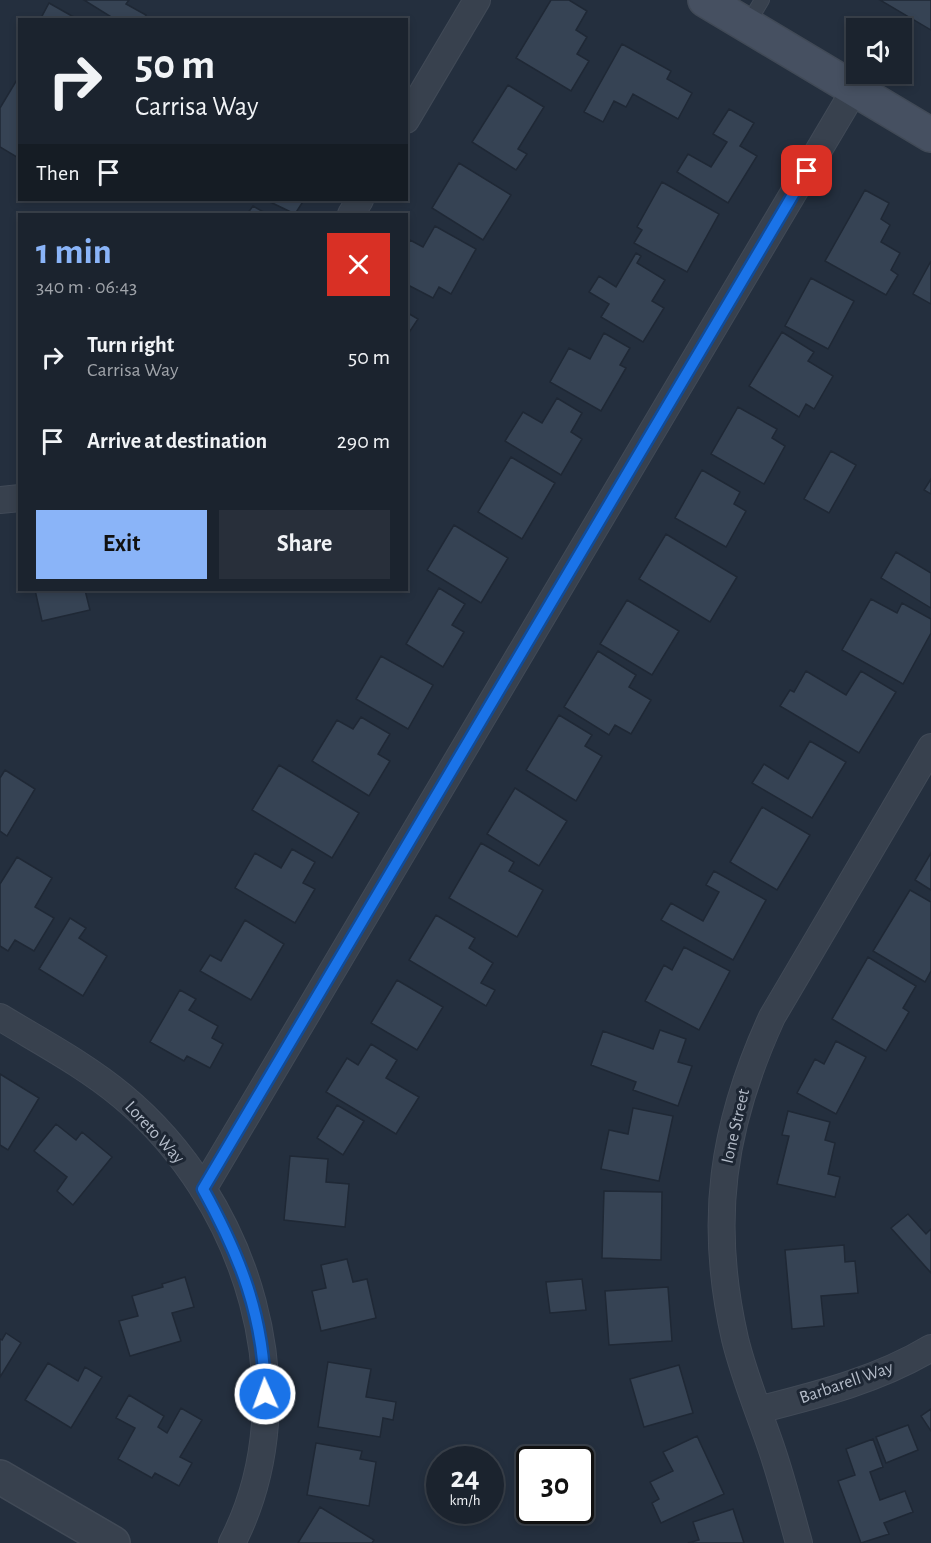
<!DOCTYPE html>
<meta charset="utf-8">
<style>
body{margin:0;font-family:"Alegreya Sans",sans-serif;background:#282f3a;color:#f1f3f6;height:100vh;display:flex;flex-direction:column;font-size:22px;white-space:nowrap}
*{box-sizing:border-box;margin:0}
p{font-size:20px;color:#a0a4aa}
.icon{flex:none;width:33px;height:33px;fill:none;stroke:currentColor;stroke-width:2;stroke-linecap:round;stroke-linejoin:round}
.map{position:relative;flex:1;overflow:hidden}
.details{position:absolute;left:18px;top:213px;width:390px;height:378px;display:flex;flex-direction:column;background:#1b232e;border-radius:0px;box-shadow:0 3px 9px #0003,0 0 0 2px #39404a}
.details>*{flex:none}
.top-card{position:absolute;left:18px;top:18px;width:390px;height:183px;border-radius:0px;box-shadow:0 3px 9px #0003,0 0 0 2px #39404a;background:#1b232e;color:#f1f3f6;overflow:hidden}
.buttons{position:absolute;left:846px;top:18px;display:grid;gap:12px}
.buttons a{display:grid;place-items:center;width:66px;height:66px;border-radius:0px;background:#1b232e;box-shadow:0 3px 9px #0003,0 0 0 2px #39404a;font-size:30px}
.speed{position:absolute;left:426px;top:1446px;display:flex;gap:12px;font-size:30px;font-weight:700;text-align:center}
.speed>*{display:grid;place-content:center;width:78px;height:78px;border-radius:50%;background:#1b232e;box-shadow:0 3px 9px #0003,0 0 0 2px #39404a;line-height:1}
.speed small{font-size:15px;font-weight:400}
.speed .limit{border:3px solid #111;border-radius:9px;background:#fff;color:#111}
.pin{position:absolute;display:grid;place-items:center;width:51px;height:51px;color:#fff;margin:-26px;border-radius:12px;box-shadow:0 3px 9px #0006}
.me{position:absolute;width:66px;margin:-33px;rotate:358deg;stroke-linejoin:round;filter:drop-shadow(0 0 4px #0008)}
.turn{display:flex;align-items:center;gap:21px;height:126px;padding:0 18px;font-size:27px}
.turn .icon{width:78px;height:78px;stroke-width:2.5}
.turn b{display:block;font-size:42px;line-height:51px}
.then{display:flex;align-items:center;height:57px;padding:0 18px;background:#0003;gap:12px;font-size:22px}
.round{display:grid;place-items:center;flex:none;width:63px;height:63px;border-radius:0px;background:#282f3a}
.head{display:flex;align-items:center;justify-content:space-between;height:102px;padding:0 18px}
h1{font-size:36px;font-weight:600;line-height:45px;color:#8ab4f8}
.action{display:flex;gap:12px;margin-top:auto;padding:12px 18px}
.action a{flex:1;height:69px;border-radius:0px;background:#8ab4f8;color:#111;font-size:24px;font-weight:600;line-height:69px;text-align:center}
.action a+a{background:#282f3a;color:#f1f3f6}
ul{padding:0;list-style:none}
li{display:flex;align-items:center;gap:18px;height:84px;padding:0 18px}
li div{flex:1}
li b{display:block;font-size:22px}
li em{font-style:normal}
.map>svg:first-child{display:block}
</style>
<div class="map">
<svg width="931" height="1543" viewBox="0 0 931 1543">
<rect width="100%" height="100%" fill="#242f3e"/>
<path fill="#364354" stroke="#1f2835" stroke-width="1.5" d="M84,0h45l-3,4 20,11 -3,5h-27z
M551,0h18l18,11 -11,19 11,7 -10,17 12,7 -18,30 -55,-33z
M880,0h51v30z
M49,3l30,17h-39z
M622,44l49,27 -4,8 25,14 -14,26 -45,-25 -7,13 -12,-6 -11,21 -19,-10z
M18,78h2v81l-20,-12v-39z
M508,85l36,22 -26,42 9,5 -11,16 -44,-28z
M729,109l25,14 -14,23 17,10 -29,47 -51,-31 11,-18 23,13 16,-25 -14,-8z
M459,163l52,32 -28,45 -51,-32z
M662,182l57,32 -32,58 -53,-29 8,-13 -5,-3z
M865,190l24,13 -8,16 9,6 -9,17 19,11 -9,17 7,5 -12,20 -61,-34z
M266,200h38l-9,14z
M253,206l14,8h-20z
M435,226l41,23 -25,45 -12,-7 -6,11 -27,-14v-38l4,-6 13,7z
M636,253l5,3 -4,7 28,17 -13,21 12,7 -21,34 -42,-25 8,-13 -20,-12 10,-16 17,11z
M931,261v43l-18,-10z
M811,278l43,23 -26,48 -43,-23z
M406,312l12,7 -12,18z
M782,332l32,20 -6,9 25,15 -19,33 -8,-5 -7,13 -50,-31z
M604,333l26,15 -10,17 6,3 -25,43 -51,-29 19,-34 21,11z
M557,398l25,15 -11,19 11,7 -21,36 -56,-34 18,-29 19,11z
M738,407l39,22 -5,9 13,8 -21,38 -53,-30z
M831,451l25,14 -27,48 -25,-14z
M511,457l44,26 -33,56 -44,-27z
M702,470l38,22 -6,12 12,7 -20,36 -51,-29z
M931,479v15l-7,-4z
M454,525l54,33 -27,45 -54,-33z
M666,534l71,43 -27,45 -71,-43z
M896,552l35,21v35l-50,-30z
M439,588l26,16 -13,21 12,7 -21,35 -37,-23z
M35,590h50l5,20 -48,11z
M871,599l26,14 5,-10 29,16v14l-28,51 -61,-34z
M627,600l52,31 -27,44 -52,-31z
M598,651l38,24 -7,12 22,13 -20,34 -16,-9 -6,10 -45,-28z
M381,656l52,29 -25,44 -52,-30z
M806,671l40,24 15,-24 35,21 -37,61 -79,-47 10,-16 4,2z
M559,715l33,20 -7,11 17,10 -26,45 -50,-31z
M361,717l29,17 -12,20 12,7 -21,35 -57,-35 25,-41 16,9z
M810,741l36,21 -34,56 -60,-35 12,-19 24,15z
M279,765l80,48 -27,45 -80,-48z
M5,770l30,19 -28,47 -7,-5v-53z
M515,788l52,33 -28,45 -52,-32z
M762,807l48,28 -33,55 -47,-28z
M481,843l33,19 -5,9 34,19 -26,47 -68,-39z
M292,849l23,13 -12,21 12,6 -20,34 -60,-35 20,-35 26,15z
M931,853v37l-16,-10z
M17,857l35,21 -17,29 19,11 -20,33 -19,-11 -7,11 -8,-5v-62z
M714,871l52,29 -33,60 -72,-40 10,-17 32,18 16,-29 -13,-7z
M910,890l21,12v69l-6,11 -52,-31z
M436,915l39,23 -6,10 24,15 -12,20 14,7 -9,16 -77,-46z
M70,918l16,10 -7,10 28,18 -24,40 -44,-27z
M245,920l39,24 -33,56 -51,-29 10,-16 11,6z
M684,947l46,24 -31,59 -54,-29 19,-36 8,5z
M868,957l48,29 -13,22 6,4 -23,39 -54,-32z
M397,980l46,27 -26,43 -46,-27z
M180,990l16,9 -7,11 29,16 -6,12 11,6 -13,24 -23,-12 -3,5 -34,-19z
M660,1030l26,9 -8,23 14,4 -14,40 -45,-16 3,-8 -45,-17 12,-34 50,18z
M836,1041l30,16 -30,57 -39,-21 18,-34 9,5z
M371,1044l26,16 -11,18 33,19 -23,37 -70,-42 21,-34 11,7z
M0,1074l39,24 -31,52 -8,-5z
M337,1105l27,16 -21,34 -26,-17z
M633,1108l40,8 -14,65 -58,-12 8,-39 19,4z
M788,1111l42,11 -5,18 10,3 -7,31 12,3 -5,20 -58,-13 12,-48 -7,-1z
M56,1124l20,16 6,-8 30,25 -39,48 -16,-14 10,-14 -33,-26z
M290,1156l38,3 -2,23 23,2 -4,43 -61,-7z
M604,1191l58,1 -1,68 -59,-2z
M908,1214l18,20 5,-5v44l-40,-45z
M844,1245l1,17 10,-1 3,32 -37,3 3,30 -32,3 -7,-79z
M347,1259l6,23 14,-3 9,39 -55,13 -9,-40 14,-3 -5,-23z
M185,1277l9,30 -22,6 9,28 -51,15 -11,-35 19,-5 -6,-20 31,-9 -1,-3z
M582,1279l4,31 -36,3 -4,-31z
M668,1287l4,54 -63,4 -4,-54z
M6,1333l15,10 -21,34v-38l2,1z
M328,1362l43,7 -5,28 30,5 -3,18 -10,-2 -3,19 -62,-10z
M48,1363l30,18 7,-14 17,10 -31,51 -46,-28z
M679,1365l14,48 -49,14 -14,-48z
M129,1395l35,21 -6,11 9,6 14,-25 21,12 -22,37 12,6 -13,23 -24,-13 -3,5 -34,-19 17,-31 -19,-10z
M931,1409v22l-10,-15z
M908,1425l10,25 -32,13 -10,-26z
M697,1436l27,58 -63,29 -9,-20 7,-4 -9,-17 23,-11 -10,-19z
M873,1439l10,28 -13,5 10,28 25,-9 8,21 -29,11 5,11 -28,9 -23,-62 17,-6 -9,-26z
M316,1443l46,8 -2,8 16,3 -7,44 -62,-11z
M320,1507l54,33 -2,3h-74z
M733,1509l11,34h-56l11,-3 -6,-18z"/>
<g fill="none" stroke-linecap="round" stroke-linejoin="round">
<defs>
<path id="service" d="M747,25l15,-25"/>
<path id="minor" d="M406,120l71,-120
M351,214l9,-14
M0,500l20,-2
M0,1017c41,25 85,48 122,79 125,103 187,298 110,447
M203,1189l652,-1100
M758,1410c59,-15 120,-30 173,-62
M799,1543c-9,-32 -17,-64 -28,-96 -12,-35 -27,-71 -36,-108 -27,-118 -13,-213 37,-322l159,-270"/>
<path id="tertiary" d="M0,1477l113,66"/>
<path id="secondary" d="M705,0l226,135"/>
</defs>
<use href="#service" stroke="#414a57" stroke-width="16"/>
<use href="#minor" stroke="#414a57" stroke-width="28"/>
<use href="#tertiary" stroke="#414a57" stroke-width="36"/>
<use href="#secondary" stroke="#414a57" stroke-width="36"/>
<use href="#service" stroke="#38414e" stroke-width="14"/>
<use href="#minor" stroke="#38414e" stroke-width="26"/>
<use href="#tertiary" stroke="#38414e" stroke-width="33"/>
<use href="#secondary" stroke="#465061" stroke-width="33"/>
</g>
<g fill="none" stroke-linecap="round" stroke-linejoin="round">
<defs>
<path id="route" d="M265,1394c-1,-78 -25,-138 -62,-205l604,-1018"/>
</defs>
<use href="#route" stroke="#114b97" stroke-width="15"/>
<use href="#route" stroke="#1a73e8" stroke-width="10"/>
</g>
<g text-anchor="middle" stroke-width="6" stroke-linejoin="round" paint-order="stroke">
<g font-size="18" fill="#b4bcc9" stroke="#1d2633">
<text transform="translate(735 1126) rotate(-77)" y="6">Ione Street</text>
<text transform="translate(155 1132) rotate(47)" y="6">Loreto Way</text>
<text transform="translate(846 1382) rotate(-19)" y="6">Barbarell Way</text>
</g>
</g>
</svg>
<div class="buttons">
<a><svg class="icon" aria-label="sound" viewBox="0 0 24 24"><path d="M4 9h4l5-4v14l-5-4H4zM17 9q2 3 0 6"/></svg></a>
</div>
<div class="speed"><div>24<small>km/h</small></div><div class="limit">30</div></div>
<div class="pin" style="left:807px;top:171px;background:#d93025"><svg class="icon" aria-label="arrive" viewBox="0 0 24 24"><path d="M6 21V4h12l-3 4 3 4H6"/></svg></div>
<svg class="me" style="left:265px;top:1394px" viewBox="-20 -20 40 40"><circle r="17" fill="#1a73e8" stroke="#fff" stroke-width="3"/><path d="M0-11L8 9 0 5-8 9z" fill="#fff"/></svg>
<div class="top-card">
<div class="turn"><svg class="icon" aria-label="right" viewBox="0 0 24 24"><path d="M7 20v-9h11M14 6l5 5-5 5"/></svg><div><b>50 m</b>Carrisa Way</div></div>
<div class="then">Then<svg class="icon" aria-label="arrive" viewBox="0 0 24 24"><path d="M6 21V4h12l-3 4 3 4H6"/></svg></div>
</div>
<section class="details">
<div class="head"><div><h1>1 min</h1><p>340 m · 06:43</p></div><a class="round" style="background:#d93025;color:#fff"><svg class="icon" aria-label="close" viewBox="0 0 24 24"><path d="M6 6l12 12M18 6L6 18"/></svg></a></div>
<ul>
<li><svg class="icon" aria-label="right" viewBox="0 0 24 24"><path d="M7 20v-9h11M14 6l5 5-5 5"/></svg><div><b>Turn right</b><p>Carrisa Way</p></div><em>50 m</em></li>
<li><svg class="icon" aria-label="arrive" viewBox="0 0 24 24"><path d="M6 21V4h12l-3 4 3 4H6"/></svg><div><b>Arrive at destination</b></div><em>290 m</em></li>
</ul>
<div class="action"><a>Exit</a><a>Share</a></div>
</section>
</div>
